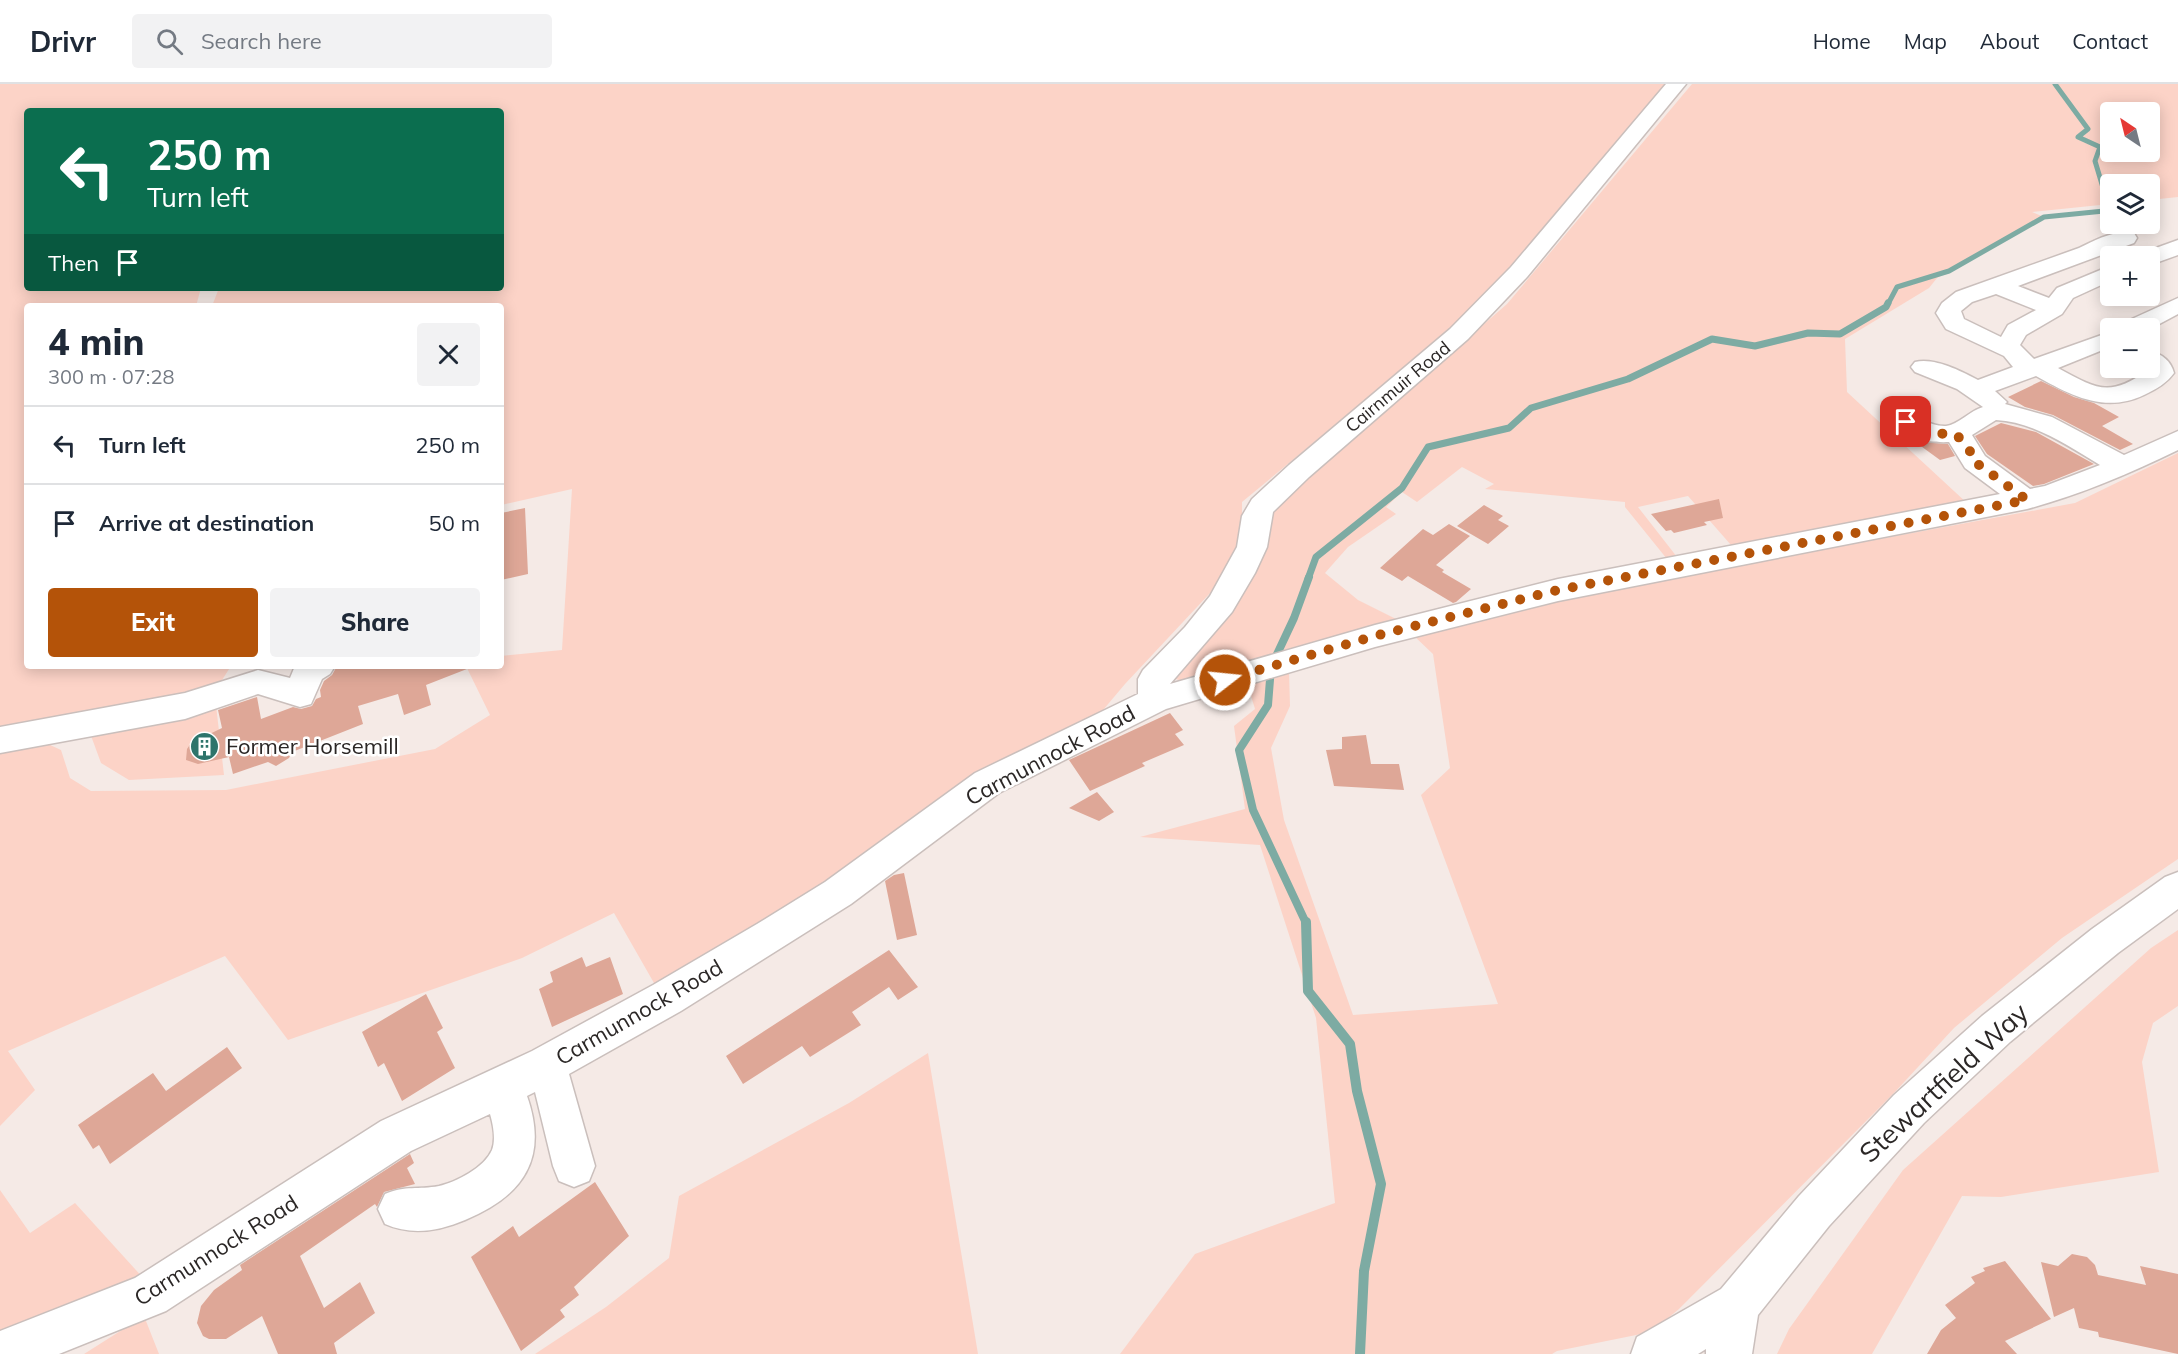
<!DOCTYPE html>
<meta charset="utf-8">
<style>
body{margin:0;font-family:Mulish,sans-serif;background:#f2f2f3;color:#1f2937;height:100vh;display:flex;flex-direction:column;font-size:22px;white-space:nowrap}
*{box-sizing:border-box;margin:0}
p{font-size:20px;color:#747a83}
.icon{flex:none;width:33px;height:33px;fill:none;stroke:currentColor;stroke-width:2;stroke-linecap:round;stroke-linejoin:round}
.map{position:relative;flex:1;overflow:hidden}
.details{position:absolute;left:24px;top:219px;width:480px;height:366px;display:flex;flex-direction:column;background:#fff;border-radius:6px;box-shadow:0 3px 15px #0003}
.details>*{flex:none}
.banner{position:absolute;left:24px;top:24px;width:480px;height:183px;border-radius:6px;box-shadow:0 3px 15px #0003;background:#0b6e4f;color:#fff;overflow:hidden}
.needle{width:39px;rotate:325deg}
.controls{position:absolute;left:2100px;top:18px;display:grid;gap:12px}
.controls a{display:grid;place-items:center;width:60px;height:60px;border-radius:6px;background:#fff;box-shadow:0 3px 15px #0003;font-size:30px}
.pin{position:absolute;display:grid;place-items:center;width:51px;height:51px;color:#fff;margin:-26px;border-radius:12px;box-shadow:0 3px 9px #0006}
.me{position:absolute;width:66px;margin:-33px;rotate:74deg;stroke-linejoin:round;filter:drop-shadow(0 0 4px #0008)}
.turn{display:flex;align-items:center;gap:21px;height:126px;padding:0 24px;font-size:27px}
.turn .icon{width:78px;height:78px;stroke-width:2.5}
.turn b{display:block;font-size:42px;line-height:51px}
.then{display:flex;align-items:center;height:57px;padding:0 24px;background:#0003;gap:12px;font-size:22px}
.round{display:grid;place-items:center;flex:none;width:63px;height:63px;border-radius:6px;background:#f2f2f3}
.headline{display:flex;align-items:center;justify-content:space-between;height:102px;padding:0 24px}
h1{font-size:36px;font-weight:800;line-height:45px}
.cta{display:flex;gap:12px;margin-top:auto;padding:12px 24px}
.cta a{flex:1;height:69px;border-radius:6px;background:#b45309;color:#fff;font-size:24px;font-weight:800;line-height:69px;text-align:center}
.cta a+a{background:#f2f2f3;color:#1f2937}
ul{padding:0;list-style:none}
li{display:flex;align-items:center;gap:18px;height:78px;padding:0 24px;border-top:2px solid #e0e1e3}
li div{flex:1}
li b{display:block;font-size:22px}
li em{font-style:normal}
header{display:flex;align-items:center;gap:36px;box-sizing:border-box;height:84px;padding:0 30px;background:#fff;border-bottom:2px solid #e0e1e3}
header strong{font-size:28px}
nav{display:flex;gap:33px;margin-inline-start:auto;font-size:21px}
.search{width:420px;height:54px;background:#f2f2f3;display:flex;align-items:center;gap:15px;box-sizing:border-box;padding:0 21px;border-radius:6px;color:#747a83;font-size:22px}
.map>svg:first-child{display:block}
</style>
<header>
<strong>Drivr</strong>
<div class="search"><svg class="icon" aria-label="search" viewBox="0 0 24 24"><circle cx="10" cy="10" r="6"/><path d="M15 15l6 6"/></svg>Search here</div>
<nav><a>Home</a><a>Map</a><a>About</a><a>Contact</a></nav>
</header>
<div class="map">
<svg width="2178" height="1270" viewBox="0 0 2178 1270">
<rect width="100%" height="100%" fill="#f5eae6"/>
<path fill="#fcd3c7" fill-rule="evenodd" d="M0,0h1667l-186,220 -239,198v27l-16,47 -101,108 -27,32 -440,274 -44,-77 -92,45 -234,82 -63,-84 -217,95 27,39 -35,36v-381l37,-6 24,11 9,28 21,13 135,-1 209,-41 55,-34 -24,-49h35v-10l61,-6 10,-161 -71,16v-199h-289l7,-18h282v-177h-474v177h174l-5,18h-169v360h204l-16,25 -215,43z
M1692,0h486v113l-28,3v-16h-40v20l-78,8 12,5 -107,61 -8,10 -84,51 2,53 121,112 -237,41 -43,-49 -50,11 39,50 -10,2 -42,-52v-5l-140,-13 9,-5 -32,-17 -45,35 -15,-10 -16,15 10,7 -48,33 -23,26 33,27 44,22 -215,61 -11,-4v-9l97,-162 234,-204zM2110,28h40v40h-40z
M2178,369v406l-116,79 -108,90 -60,65 -215,216 -28,23 -94,19 -5,3h-432l75,-100 140,-51 -19,-185 -56,-173 -120,-8 105,-28 -11,-83 21,-17 -8,-26 42,-12 1,35 -19,42 13,72 69,195 145,-11 -77,-209 29,-27 -17,-114 -21,-20 132,-33 531,-98z
M216,621l8,70 -95,5 -28,-17 -11,-30z
M2178,846v76l-25,17 -11,39 17,110 -158,25 -39,-1 -90,158h-95l12,-25 114,-159 248,-222z
M928,969l50,301h-443l71,-47 63,-49 10,-62 170,-93z
M0,1106l30,43 45,-30 70,77 -145,62z
M144,1232l15,38h-75z"/>
<g fill="none" stroke-linecap="round" stroke-linejoin="round">
<path stroke="#7daba3" stroke-width="5" d="M1888,220l9,-17 52,-16 95,-54 60,-6v-20l-9,-30 5,-14 -22,-10 10,-8 -33,-45"/>
<path stroke="#7daba3" stroke-width="7" d="M1308,495l8,-22 86,-69 26,-41 81,-19 22,-20 97,-29 84,-40 43,7 53,-13 32,1 46,-27 2,-4"/>
<path stroke="#7daba3" stroke-width="8" d="M1306,839l-53,-113 -14,-60 29,-45 3,-38 23,-49 15,-41"/>
<path stroke="#7daba3" stroke-width="10" d="M1306,838l2,69 42,53 7,47 24,93 -17,87 -4,83"/>
</g>
<path fill="#dea797" d="M2041,297l33,16 20,6 25,14 -17,9 31,18 -13,6 -67,-35 -28,-8 -17,-10z
M2001,339l35,9 58,32 -50,20 -11,2 -46,-32 -12,-18z
M1924,358l24,2 7,12 -15,4 -22,-16z
M1719,415l4,19 -19,4 3,3 -33,8 -3,-3 -5,1 -15,-17z
M1484,421l19,11 -5,4 11,6 -21,18 -31,-18z
M525,424l3,66 -27,6v-67z
M1449,440l21,12 -34,29 8,5 -2,2 29,17 -15,13 -3,1 -45,-27 -6,5 -22,-13 43,-39 10,6z
M337,582l135,1 -46,18 5,20 -27,10 -6,-21 -40,12 5,18 -71,28 -3,6 -13,8 -8,-4 -35,12 -4,-17 -31,7 -12,-4 1,-11 4,-6 31,-15 -4,-18 39,-13 4,22 32,-12 8,2 11,-3 4,-7 5,-2 -1,-7 4,-9 8,-6z
M1170,629l13,17 -8,4 9,11 -42,18 3,3 -55,25 -21,-31z
M1366,651l5,29h28l5,26 -70,-4 -8,-36 16,-1v-12z
M1097,708l17,20 -15,9 -30,-13z
M904,789l13,62 -20,5 -12,-59 9,-6z
M889,866l29,37 -20,13 -9,-13 -37,25 9,13 -51,32 -8,-11 -59,38 -17,-28z
M582,873l4,10 24,-10 13,37 -71,33 -13,-38 14,-7 -3,-10z
M426,910l17,34 -6,4 18,36 -53,33 -18,-38 -6,4 -16,-35z
M227,963l15,21 -132,96 -11,-19 -6,4 -15,-24 75,-52 13,18z
M410,1070l4,9 -7,5 8,16 -31,8 -7,15 -2,-3 -75,52 24,52 36,-26 15,31 -41,30 3,11h-59l-16,-38 -36,23h-17l-6,-3 -6,-13 4,-17 13,-16 28,-20 -2,-5z
M595,1098l34,54 -55,51 5,8 -19,15 5,7 -44,34 -50,-94 42,-31 6,11z
M2072,1170l15,3 8,8 3,10 48,10 -6,-19 38,8v80l-79,-17 -1,-5 -19,-4 -5,-20 -20,9 -13,-55 17,4z
M2005,1177l46,58 -46,22 12,13h-90l14,-24 15,-12 -11,-13 30,-22 -4,-6 14,-6 -2,-3z"/>
<g fill="none" stroke-linecap="round" stroke-linejoin="round">
<defs>
<path id="minor" d="M1666,0h20l-159,193 -59,62 -159,138 -36,35 -6,35 -12,26 -23,39 -62,72 205,-59 183,-46 442,-85 -35,-26 -16,-26c-19,1 -45,-3 -56,-20l4,-6c18,-5 30,11 49,10 12,-1 25,-16 37,-19l-26,-18 -42,-17 -4,-5 4,-5c19,-5 46,9 63,18l35,-13 -9,-11 -58,-27 -10,-16 6,-10 14,-11 123,-44c16,-8 37,-19 55,-15l3,5 -3,5 -116,43 31,12 8,-10 53,-22v15l-37,17 -11,16 -36,21 -6,10 14,14 76,-27v15l-52,21c39,21 51,30 90,2l-3,-2h5v-17c12,3 21,10 24,22 -7,10 -19,17 -30,22 -39,19 -74,0 -108,-19l-41,15 12,11 -2,2 47,13 72,38 54,-24v19c-49,24 -99,45 -151,59l-469,92 -183,46 -209,62 -167,84 -148,111 -170,107 -112,63 26,92 -6,15 -15,6 -15,-6 -6,-15 -18,-74 -8,4c22,63 -4,100 -62,124 -26,11 -53,16 -80,4l-7,-15 7,-15c21,-9 33,-4 54,-8 17,-4 45,-18 53,-36 4,-10 1,-26 -2,-36l-79,37 -245,160 -107,43h-59v-23l135,-53 246,-157 151,-70 121,-66 104,-61 68,-42 150,-109 163,-79v-15l5,-9 42,-43 25,-31 27,-49 5,-31 10,-17 37,-34 161,-136 61,-62zM1996,210l40,16 -28,15 -7,12 -37,-18 -3,-8 11,-9zM1996,336c38,2 72,26 104,45l-55,21 -15,3 -45,-33 -13,-21z
M2178,156v15l-28,10v-9h-10l2,-3z
M2178,214v16l-28,15 -30,-1 3,-5z
M295,582h40l-5,8 -8,5 -11,25 -11,3 -42,-13 -73,25 -185,34v-26l185,-34 73,-23 32,8z
M2178,788v37l-60,44 -108,89 -86,81 -95,103 -71,89 -6,39h-46v-5l-8,5h-67l6,-17 84,-48 78,-93 95,-101 88,-79 110,-87 73,-52z"/>
</defs>
<use href="#minor" stroke="#cabfbc" stroke-width="3"/>
<use href="#minor" fill="#fff" fill-rule="evenodd"/>
</g>
<g fill="none" stroke-linecap="round" stroke-linejoin="round">
<path stroke="#b45309" stroke-width="10" stroke-dasharray="0 18" d="M1225,596l150,-44 183,-46 469,-90 -52,-38 -6,-7 1,-4 -14,-17c-15,-1 -40,2 -50,-12"/>
</g>
<defs>
<symbol id="building-disc" viewBox="-11 -11 22 22"><circle r="9.5" fill="#2e746b" stroke="#fff"/><path d="M-4-6H4V6H1V3H-1V6H-4ZM-2.5-4.3h1.7v1.8h-1.7ZM.8-4.3h1.7v1.8H.8ZM-2.5-1h1.7V.8h-1.7ZM.8-1h1.7V.8H.8Z" fill="#fff"/></symbol>
</defs>
<g fill-rule="evenodd">
<use href="#building-disc" x="188" y="646" width="33" height="33"/>
</g>
<g text-anchor="middle" stroke-width="5" stroke-linejoin="round" paint-order="stroke">
<g font-size="18" fill="#2b2726" stroke="#fff">
<text transform="translate(1398 303) rotate(-40)" y="6">Cairnmuir Road</text>
</g>
<g font-size="22" fill="#2b2726" stroke="#fff" text-anchor="start">
<text x="226" y="670">Former Horsemill</text>
</g>
<g font-size="22" fill="#2b2726" stroke="#fff">
<text transform="translate(1050 671) rotate(-28)" y="8">Carmunnock Road</text>
<text transform="translate(639 928) rotate(-30)" y="8">Carmunnock Road</text>
<text transform="translate(216 1166) rotate(-32)" y="8">Carmunnock Road</text>
</g>
<g font-size="27" fill="#2b2726" stroke="#fff">
<text transform="translate(1944 999) rotate(-43)" y="9">Stewartfield Way</text>
</g>
</g>
</svg>
<div class="controls">
<a><svg class="needle" viewBox="-14 -14 28 28"><path d="M0-13l5 13h-10z" fill="#e53935"/><path d="M0 13l5-13h-10z" fill="#747a83"/></svg></a>
<a><svg class="icon" aria-label="layers" viewBox="0 0 24 24"><path d="M12 4l9 5-9 5-9-5zM3 14l9 5 9-5"/></svg></a>
<a>+</a>
<a>−</a>
</div>
<div class="pin" style="left:1906px;top:338px;background:#d93025"><svg class="icon" aria-label="arrive" viewBox="0 0 24 24"><path d="M6 21V4h12l-3 4 3 4H6"/></svg></div>
<svg class="me" style="left:1225px;top:596px" viewBox="-20 -20 40 40"><circle r="17" fill="#b45309" stroke="#fff" stroke-width="3"/><path d="M0-11L8 9 0 5-8 9z" fill="#fff"/></svg>
<div class="banner">
<div class="turn"><svg class="icon" aria-label="left" viewBox="0 0 24 24"><path d="M17 20v-9H6M10 6l-5 5 5 5"/></svg><div><b>250 m</b>Turn left</div></div>
<div class="then">Then<svg class="icon" aria-label="arrive" viewBox="0 0 24 24"><path d="M6 21V4h12l-3 4 3 4H6"/></svg></div>
</div>
<section class="details">
<div class="headline"><div><h1>4 min</h1><p>300 m · 07:28</p></div><a class="round"><svg class="icon" aria-label="close" viewBox="0 0 24 24"><path d="M6 6l12 12M18 6L6 18"/></svg></a></div>
<ul>
<li><svg class="icon" aria-label="left" viewBox="0 0 24 24"><path d="M17 20v-9H6M10 6l-5 5 5 5"/></svg><div><b>Turn left</b></div><em>250 m</em></li>
<li><svg class="icon" aria-label="arrive" viewBox="0 0 24 24"><path d="M6 21V4h12l-3 4 3 4H6"/></svg><div><b>Arrive at destination</b></div><em>50 m</em></li>
</ul>
<div class="cta"><a>Exit</a><a>Share</a></div>
</section>
</div>
